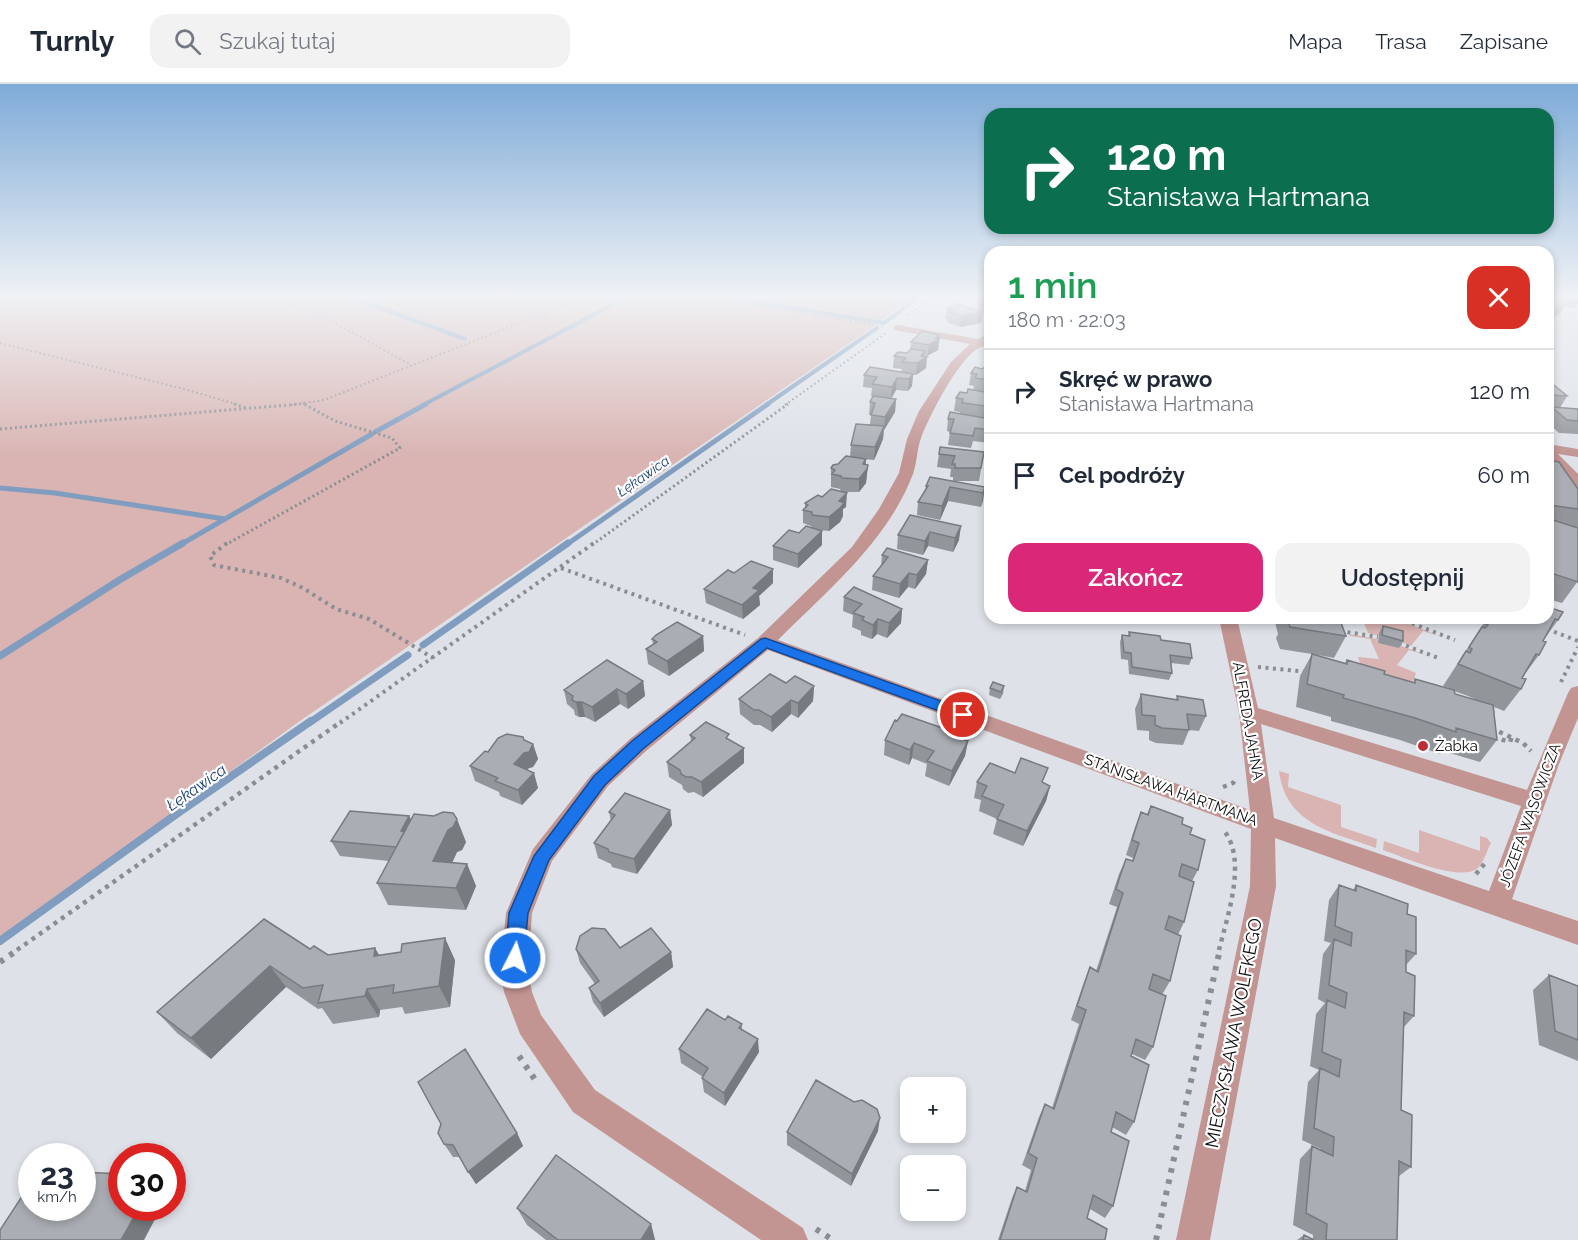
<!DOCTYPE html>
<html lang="pl">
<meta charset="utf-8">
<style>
body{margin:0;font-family:Raleway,sans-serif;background:#f2f2f3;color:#1f2937;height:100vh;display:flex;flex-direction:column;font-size:22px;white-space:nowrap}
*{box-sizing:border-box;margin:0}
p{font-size:20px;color:#747a83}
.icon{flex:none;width:33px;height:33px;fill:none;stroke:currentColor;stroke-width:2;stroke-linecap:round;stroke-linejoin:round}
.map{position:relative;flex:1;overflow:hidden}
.side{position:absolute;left:984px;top:162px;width:570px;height:378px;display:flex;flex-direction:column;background:#fff;border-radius:18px;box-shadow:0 3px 9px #0003}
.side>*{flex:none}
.banner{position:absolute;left:984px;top:24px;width:570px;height:126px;border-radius:18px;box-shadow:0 3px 9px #0003;background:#0b6e4f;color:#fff;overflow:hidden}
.fabs{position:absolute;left:900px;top:993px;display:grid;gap:12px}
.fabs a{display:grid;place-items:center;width:66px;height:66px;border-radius:12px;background:#fff;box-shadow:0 3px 9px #0003;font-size:30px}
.speed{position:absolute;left:18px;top:1059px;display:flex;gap:12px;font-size:30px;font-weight:700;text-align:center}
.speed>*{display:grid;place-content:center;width:78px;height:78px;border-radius:50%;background:#fff;box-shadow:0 3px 9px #0003;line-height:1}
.speed small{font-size:15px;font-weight:400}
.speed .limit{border:9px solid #d22;background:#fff;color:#111}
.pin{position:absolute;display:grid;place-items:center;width:51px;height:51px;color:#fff;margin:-26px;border:3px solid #fff;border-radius:50%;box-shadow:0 2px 6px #0007}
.me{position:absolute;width:66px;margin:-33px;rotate:5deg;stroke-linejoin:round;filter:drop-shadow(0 0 4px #0008)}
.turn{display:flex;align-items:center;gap:21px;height:126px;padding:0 24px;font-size:27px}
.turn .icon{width:78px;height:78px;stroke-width:2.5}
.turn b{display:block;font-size:42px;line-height:51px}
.round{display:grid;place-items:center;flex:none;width:63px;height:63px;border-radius:18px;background:#f2f2f3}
.overview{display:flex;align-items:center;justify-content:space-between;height:102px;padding:0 24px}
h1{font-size:36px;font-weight:600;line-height:45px;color:#1e9e55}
.primary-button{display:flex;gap:12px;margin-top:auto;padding:12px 24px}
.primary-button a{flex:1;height:69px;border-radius:18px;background:#db2777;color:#fff;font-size:24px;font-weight:600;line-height:69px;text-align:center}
.primary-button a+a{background:#f2f2f3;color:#1f2937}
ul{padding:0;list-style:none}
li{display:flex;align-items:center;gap:18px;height:84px;padding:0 24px;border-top:2px solid #e0e1e3}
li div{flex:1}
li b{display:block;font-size:22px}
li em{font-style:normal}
header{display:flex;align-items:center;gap:36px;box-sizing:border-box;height:84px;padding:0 30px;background:#fff;border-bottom:2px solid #e0e1e3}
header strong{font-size:28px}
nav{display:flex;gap:33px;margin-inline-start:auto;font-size:21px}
.search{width:420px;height:54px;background:#f2f2f3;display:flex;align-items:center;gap:15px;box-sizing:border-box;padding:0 21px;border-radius:18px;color:#747a83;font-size:22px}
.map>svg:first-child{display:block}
</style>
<header>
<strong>Turnly</strong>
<div class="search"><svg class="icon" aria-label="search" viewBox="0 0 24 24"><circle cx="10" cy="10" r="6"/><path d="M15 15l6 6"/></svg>Szukaj tutaj</div>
<nav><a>Mapa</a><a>Trasa</a><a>Zapisane</a></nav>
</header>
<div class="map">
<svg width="1578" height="1156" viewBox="0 0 1578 1156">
<rect width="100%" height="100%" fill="#dee2e8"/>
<path fill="#d9b4b2" d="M0,212h914l-41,31 -576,396 -297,217z
M1362,534h32l48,19 -19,-6 -12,15 -32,-13v3l-11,-3z
M1349,550l29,5v4l21,2 29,11 -19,-6 -12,15 19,8 -3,9 2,5 -54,-21 -3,-9 21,2 -9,-20 -20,-3z
M1279,687l10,3 -1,13 53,18v22l36,12 -1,9c-44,-16 -90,-23 -97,-77z
M1419,746l61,21v-15l7,2 4,5c-4,7 -7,19 -13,25 -17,15 -75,-11 -95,-18l1,-9 35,12z"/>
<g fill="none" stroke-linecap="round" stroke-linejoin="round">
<path stroke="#809dc0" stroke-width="4" d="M348,212l117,43
M719,212l165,27 36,-27
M423,321l206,-109
M766,321l111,-77"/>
<path stroke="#809dc0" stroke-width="5" d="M375,348l51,-28
M0,404l55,5 170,26
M180,461l192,-111
M566,461l202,-141"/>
<path stroke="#809dc0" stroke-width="7" d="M423,561l145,-102
M0,572l121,-77 62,-36
M309,639l99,-68"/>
<path stroke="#809dc0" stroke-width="8" d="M0,857l178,-128 133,-92"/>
<path stroke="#8a8d92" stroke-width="2" stroke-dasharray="1.5 3" stroke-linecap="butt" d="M280,212l11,8 46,20 74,41
M704,212l180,31
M908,231l26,-19
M0,259l184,46 55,16
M303,319l4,2
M291,321l33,-5 264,-104
M785,321l101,-72"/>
<path stroke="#8a8d92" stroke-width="3" stroke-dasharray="2 3" stroke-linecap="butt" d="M234,320l13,4
M0,345l300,-25
M225,461l175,-97 -8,-10 -57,-17 -31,-17
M592,461l196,-141"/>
<path stroke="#8a8d92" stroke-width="4" stroke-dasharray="3 4.5" stroke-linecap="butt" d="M227,459l-17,13 4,9 67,13 22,10 33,21 33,10 64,39
M561,484l184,67
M1398,534l57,22
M1547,545l31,12
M1340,547l38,6
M1399,559l42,16
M1258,583l49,5
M1561,598l17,-35
M340,639l254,-180"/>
<path stroke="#8a8d92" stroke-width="4.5" stroke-dasharray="4 5" stroke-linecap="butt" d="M1491,644l32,15 8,8
M1493,653l17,5 2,-5
M1223,703l10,-4 3,-5
M1476,790l10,-12
M17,866l325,-229
M1219,866c8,-33 28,-88 6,-118"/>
<path stroke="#8a8d92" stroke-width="6" stroke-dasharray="4.5 7" stroke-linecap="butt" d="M0,878l19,-13
M519,972l19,28
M816,1145l17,11
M1156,1156l64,-291"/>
<path fill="#c29593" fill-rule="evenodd" d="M898,241l80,14 12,-7v15c-3,0 -6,-1 -9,0 -21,8 -52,70 -60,91 -4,11 -4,24 -8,36 -26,68 -85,116 -135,166l472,170 -11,-97 -20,-95h18l21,90 269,82 41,-97 3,-5 7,-2v32l-19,46 -47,135 66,22v24l-303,-107 1,48 -66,354h-34l74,-354 1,-57 -483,-179 -122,101 -38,35 -56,75 -20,52 -4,58 4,21 9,23 54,75 208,138 5,12h-47l-188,-128 -53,-78 -16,-42 -4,-21 6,-58 27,-64 59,-75 38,-35 128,-101 94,-91 27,-38 20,-36 8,-34 12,-28 32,-49 19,-18 -76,-14v-4zM1261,640l260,82 -32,85 -215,-73z
M1548,360l30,5v8l-20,-3 20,20v13l-5,-1 -25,-26z"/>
</g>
<path fill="#92969b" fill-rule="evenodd" d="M978,212h12v17l-12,-3 1,-4 -2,-1z
M1548,212h30v8l-6,4 -8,-2 -3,6 -12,9h-1z
M947,224l36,4 -2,11 -21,4 -13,-5 1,-3h-3z
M940,254l-2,12 -11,6 -1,12 -10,7h-3l-1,11 -4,5 -12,-1 -5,9h5l-1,13 -11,18 -1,9 -9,21 -10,-1 2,5 2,1 -2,18 -7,9h-18l-1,-3 -9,-2v-19l19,-11 1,-12 19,-20 1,-10h-2l1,-13 15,-4 -14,-2 1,-8 -9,-1 1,-12 37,-3 1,-3 -9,-1 1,-12 13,-3 3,-3 1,-8z
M990,264v63l-2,6 -4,1 6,1v24l-17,-2 -2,7 -23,-3 2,-13 -3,-1 1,-12 12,-5v-2l-6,-1 2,-13 17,-8 1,-4 -5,-1 2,-12 18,-7v-1l-4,-1 1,-11z
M1548,296l19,16 -7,12 18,1v25l-19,-1 -11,-10v-9l4,-6h-4z
M984,368l-5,29h-26l32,6 -4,20 -33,-6 -8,19 -23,-5 1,-13 7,-11 1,-5 27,-5v-4h-3l1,-8 -14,-2 2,-13z
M1548,376l30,29v92l-16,22 -14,-4z
M805,419l41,4 -3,2v7l-3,6 -11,9 -10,-1 3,15 -24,23 -25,-8v-14l39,-18 -1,-2 -8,-3v-13l2,-2z
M910,431l49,25 -6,12 -25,-6 -5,9 -26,-6 1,-14z
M882,471l46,5 -2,14 -11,15 -7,-2 -9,11 -27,-8 1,-14 8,-10z
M773,485v14l-14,13 1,9 -17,14 -37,-16 -2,-14 30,-16z
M844,513l58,12 -1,14 -14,15 -10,-4 -5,5 -11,-4v-4l-9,-4 1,-12 -10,-4z
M1548,523l10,13 -15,21 -4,14 -17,23 -1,11 -17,22 -10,-4 3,33 -17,22 -37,-11 -3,3 -40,-14 -69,-19v-4l-35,-10 4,-31 12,-22 -32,-5 -4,-11 2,-4 -4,-16h63l9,18 -12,22 -21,-4 32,9 2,-3 37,14 29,9 2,-4 36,10 -8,-3 44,-68h61zM1454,607l14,5 13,6 -26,-8z
M1134,534h33l-2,5 -18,-1z
M1383,542l20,15 -4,7 -21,-5 1,-10z
M1129,548l32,8 31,18 -3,7 -18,-2 1,10 -3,7 -40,-6 -1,-14 -7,-1 -1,-17 2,-7h6z
M703,552l1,15 -35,25 -21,-12 -2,-15 7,-5 -1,-5z
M643,597l2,15 -17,13 -8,-5 -25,18 -10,-5h-6l-4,-2 -1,-5 -7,-6 -3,-14z
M786,599l28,3 -1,15 -15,17 -7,-4 -19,18 -12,-7h-6l-14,-11 -1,-15z
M1004,602l-1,8 -3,5 -11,-4 1,-7z
M1141,610l35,6 1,-4 29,20 -7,15 -10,-1 -6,15 -27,-2 -7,-3v-9l-12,-1 -2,-21z
M948,646l-1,4 21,7 -3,15 -16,30 -24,-10 2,-12 -15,-6 -3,7 -25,-10 1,-15z
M690,651l40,5 14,8v15l-41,34 -9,-5 -6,1 -5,-4 -1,-4 -13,-8 -2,-15 24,-21z
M524,656l9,4 5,15 -5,8 -4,1 -2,2 11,18 -16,17 -22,-9 -1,-4 -24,-11 -5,-15z
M977,698l67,1 6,3 -4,15 -23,45 -30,-12 4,-15 -18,-8 2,-11 -7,-2z
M1151,722l31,18 8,10 8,36 -6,11 -8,41 -6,13 -8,46 -8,14 -9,52 -8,13 -13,-6 -1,2 3,66 -8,13 -14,-8 -1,5 2,74 -8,12 -15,-9 -3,9 18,22h-107l14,-42 5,-11 8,4 6,-21 -9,-5 2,-5 15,-43 6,-13 7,4 27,-84 -8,-4 13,-38 6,-15 6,4 21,-64 -8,-3 10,-30 7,-15 6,2 1,-3 -7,-3 9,-28 6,-15 6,2z
M670,726l2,15 -35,49 -25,-7 -1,-3 -13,-6 -4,-15 17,-22 -2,-9z
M409,732l2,3 55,23 -4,8 -5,2 -5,11 15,1 9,22 -10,24 -78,-5 -11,-22 12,-22 -49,-5 -9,-15z
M1339,801l14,5 3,-5 51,29 9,40 -10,11v7l8,44 -10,11 -3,83 10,57 -12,9 -2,64h-100l7,-5 9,4v-4l-20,-10 7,-66 12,-13 9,4v-1l-19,-9 6,-58 11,-12 -9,-4 6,-52 9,-11 -7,-4 5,-45 8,-11 -7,-2 5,-41z
M620,864l51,4 2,15 -69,50 -11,-15 -4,-14 6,-4 -15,-21 -4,-14z
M310,865l18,6h51l76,5 -5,47 -45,7 -3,-7 -22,3 -1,7 -46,7 -11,-16 -4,1 -32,-22 -75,72 -34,-26 -20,-21z
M1549,891l29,11v75l-39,-16 -6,-55z
M725,936l17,4v5l17,23 -34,54 -21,-14 -2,-14 1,-1 -22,-14 -2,-14z
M878,1047l-27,55 -64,-41v-13z
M517,1049l6,13 -47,38 -16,-27h-7l-9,-13z
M517,1124l134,16 4,16h-109l-19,-15z"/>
<path fill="#777a7e" d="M1578,214v6l-6,4z
M1567,217l-6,11 -12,9 6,-11z
M983,228l-2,11 -21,4 2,-11z
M939,251l-1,15 -11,6 2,-11z
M925,267l-1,8 3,-2 -1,11 -10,7 1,-12 4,-7z
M913,290l-1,12 -4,5 1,-12z
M897,294l-1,12 -5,9 1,-12z
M896,315l-1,13 -11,18 1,-13z
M990,319v8l-2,6 -5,2 2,-13z
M884,342l-1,13 -9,21 1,-13z
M866,375l-1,12 3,-6 -2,18 -7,9v-13l4,-15z
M950,403l-2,14 -8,19 2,-14z
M985,403l-2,14 -2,6 2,-14z
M847,409l-1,14 -3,2v7l-3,6 -11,9v-14l10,-16z
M961,442l-2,14 -6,12 2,-14z
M822,447v14l-24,23v-14z
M930,448l-2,14 -5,9 2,-14z
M928,476l-2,14 -11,15 2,-14z
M773,485v14l-14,13 1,9 -17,14 -1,-14 11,-17z
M909,489l-1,14 -9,11 1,-14z
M902,525l-1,14 -14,15 2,-15z
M878,535l-1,15 -5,5 1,-14z
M703,552l1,15 -35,25 -2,-15z
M643,597l2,15 -17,13 -2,-15z
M814,602l-1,15 -15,17v-15z
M617,605l3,15 -25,18 -3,-15z
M791,616v14l-19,18 -1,-15z
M576,618h6l3,15h-6z
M968,657l-3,15 -16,30 3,-15z
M914,659l-2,15 -3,7 1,-15z
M533,660l5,15 -5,8 -4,1 -11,11 -4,-15z
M744,664v15l-41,34 -2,-15z
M534,689l4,15 -16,17 -4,-15z
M1050,702l-4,15 -23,45 4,-15z
M670,726l2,15 -35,49 -3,-15z
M409,732l7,15h-15z
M457,735l9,23 -4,8 -5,2 -15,32 -9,-23 15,-31z
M467,780l9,22 -10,24 -10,-22z
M445,854l10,22 -5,47 -11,-21z
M375,864l13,22 -14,-14z
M671,868l2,15 -69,50 -4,-14z
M270,882l16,21 -75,72 -20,-21z
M367,905l13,21 -1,7 -14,-21z
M758,955l1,13 -34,54 -1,-13z
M880,1034l-2,13 -27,55 1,-12z
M517,1049l6,13 -47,38 -8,-12z
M139,1124h22l-17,32h-23z
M651,1140l4,16h-14z"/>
<path fill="#aaaeb4" stroke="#777a7e" stroke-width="1.5" d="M980,212h10v6l-10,-3 5,-2z
M1548,213l19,4 -12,9 -7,-1z
M958,220l25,8 -21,4 -13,-4 4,-2 -6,-2z
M922,247l17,4 -3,3h4l-11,7 -18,-3z
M911,265l14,2 -4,5 6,1 -10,6 -15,-1 4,-4 -12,-2 4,-4 9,1z
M986,282l4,1v13l-15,-2 2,-4 -6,-1 4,-6 7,2z
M870,283l43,7 -4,5 -12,-1 -5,9 -20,-3 5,-7 -13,-2z
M1548,296l19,16 -19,-1z
M968,305l22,4 -1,11 -4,2 -21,-3h-2l1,-4 -7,-1 4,-6 7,1z
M873,312l23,3 -11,18 -14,-2 4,-12 -5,-1z
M1552,323l26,2v12l-11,-1z
M950,328l40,7v11l-15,-2 -2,8 -23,-3 4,-14h-6z
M856,340l28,2 -9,21 -24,-2z
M940,363l44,5 -3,16h-26v-4h-3l3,-8 -16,-2z
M846,372l20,3 -3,5 5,1 -1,4 -8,10 -17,-1 -1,-2 -9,-2 3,-4 -4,-2 2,-3 5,-1z
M1548,376l11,2 19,27v20l-29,-4 -1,-2z
M930,393l55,10 -2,6 -33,-6 -8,19 -24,-4 10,-16h-2z
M831,405l16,4 -8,8 5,2 -4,5 -11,9 -17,-2v-3l-9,-2 5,-5 -3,-2 13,-8 4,2z
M910,431l51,11 -6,12 -25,-6 -5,9 -27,-6z
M1550,435l28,9v54l-30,-10v-47z
M806,442l16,5 -24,23 -25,-8 16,-16 10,3z
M887,464l41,12 -11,15 -8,-2 -9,11 -27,-8 15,-19 -6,-2z
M751,477l22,8 -20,19 6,2 -17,15 -38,-16 24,-19 6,3z
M854,503l48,22 -13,14 -11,-4 -5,6 -11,-5 2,-3 -11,-4 9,-9 -18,-7z
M1548,523l15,5 -5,8 -3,-1 -12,22 3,1 -7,13 -3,-1 -14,24 4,1 -5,10 -63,-25 8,-13 4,2 2,-4 -3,-2 13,-20 3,1 3,-3 -4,-2 4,-5h60z
M1287,534h49l1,1 3,1 6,16 -56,-9z
M677,538l26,14 -36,25 -21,-12 11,-7 -5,-3 4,-4z
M1383,542l20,5v10l-21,-6z
M1129,548l31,4 1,4 29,4 2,14 -22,-3 2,18 -40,-6 -1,-14 -7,-1 -2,-17 8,1z
M1312,570l35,10v-4l38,11 -1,3 31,9v-4l39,11 1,4 38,11 4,35 -41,-12v4l-41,-14 -72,-20 1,-3 -37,-11z
M607,576l36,21 -17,13 -9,-5 -25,18 -10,-5h-6l-4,-2 1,-4 -9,-6z
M770,590l16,9 9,-7 19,10 -16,17 -7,-3 -20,17 -12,-7h-5l-15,-11z
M993,598l11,4 -3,6 -11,-4z
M1141,610l37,6 -1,-4 26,4 3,16 -19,-2 2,16 -27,-2 -7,-3v-9l-13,-1z
M902,630l46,16 -2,3 22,8 -16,30 -25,-10 7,-10 -20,-8 -4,7 -25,-10 10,-20 2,1z
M706,638l23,12 -3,4 18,10 -43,34 -9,-5h-6l-5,-3 -1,-4 -13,-8 28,-24 -5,-3z
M507,650l16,3 1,3 9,4 -4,8 -5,1 -10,11 20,9 -16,17 -23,-9 3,-3 -28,-12 15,-15 3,1 10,-14z
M1021,674l27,10 -6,14 8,4 -23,45 -30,-12 7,-14 -22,-9 5,-10 -10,-4 13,-19 25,10z
M625,709l45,17 -36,49 -25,-7 -1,-3 -14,-6 21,-28 -6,-3z
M1151,722l32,12 -1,6 10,4 -2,6 15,6 -7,30 -16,-6 -2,7 -1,5 15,6 -10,40 -15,-6 -4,13 16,7 -11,45 -17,-7 -4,15 17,7 -13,51 -17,-8 -5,17 18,9 -15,57 -18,-10 -5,20 18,9 -16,65 -20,-11 -6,23 20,11 -2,11h-105l17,-53 10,5 10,-34 -9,-5 2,-5 15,-44 9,5 32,-99 -9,-4 13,-39 8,5 25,-79 -7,-4 4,-13 6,-17 7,2 6,-18 -7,-3 9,-28 7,3z
M350,727l59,5 -8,15 3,1 -8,15 -65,-6z
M443,728l10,1 4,6 -4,8 -5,3 -15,31 34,3 -11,24 -79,-5 37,-69 20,2z
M1339,801l17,6v-6l52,19 -1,10 9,3v37l-10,-4v22l9,4 -1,40 -10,-4 -3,98 11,5 -1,52 -12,-6 -2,79h-71l1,-16 -21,-11 6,-67 21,10 1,-19 -20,-9 6,-60 19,9 2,-17 -19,-8 5,-52 18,8 2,-15 -18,-8 5,-46 17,7 1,-13 -17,-7z
M264,835l46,30 4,-3 14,9 47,-7 -1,8 27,-4 1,-8 43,-6 -6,48 -46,7 1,-8 -27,4 -2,7 -47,7 5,-18 -20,3 -33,-22 -79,72 -34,-26z
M592,844l13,1 15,19 31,-20 20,24 -71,51 -11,-15 10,-7 -23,-32 4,-13z
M1549,891l29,11v54l-23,-9z
M707,925l18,11 3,-4 14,8 -3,4 19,11 -34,54 -22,-15 6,-10 -29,-19z
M465,965l52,84 -49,39 -15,-27 -9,-1 -6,-11 3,-9 -23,-42z
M816,996l38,22 8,-2 15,9 3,9 -28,56 -65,-42z
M556,1071l95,69 -10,16h-83l-41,-32z
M82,1088l40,2v34h17l-18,32h-121v-10l32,-49v27h50z
M1304,1151l10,5h-11z"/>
<linearGradient id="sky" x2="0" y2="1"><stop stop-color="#7eabd8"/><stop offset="0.57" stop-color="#f0f2f5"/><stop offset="1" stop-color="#f0f2f5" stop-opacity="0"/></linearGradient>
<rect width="1578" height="373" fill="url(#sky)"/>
<path fill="#1a73e8" stroke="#114b97" stroke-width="1.5" d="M765,554l204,73 2,4 -2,3h-11l-191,-70 -124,101 -38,36 -56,75 -21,53 -4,45 -3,6 -6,3 -7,-3 -3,-6 4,-45 25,-57 60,-80 38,-35 129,-102z"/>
<circle fill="#bd2d39" stroke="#fff" stroke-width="2" cx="1423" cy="662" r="6"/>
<g text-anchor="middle" stroke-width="4.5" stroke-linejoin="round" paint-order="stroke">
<g font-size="14" font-style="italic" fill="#1a4270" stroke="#fff">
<text transform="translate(643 392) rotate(-35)" y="5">Łękawica</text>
</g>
<g font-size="15" fill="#0b0c0e" stroke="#fff">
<text transform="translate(1248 637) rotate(80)" y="5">ALFREDA JAHNA</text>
<text transform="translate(1171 706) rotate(20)" y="5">STANISŁAWA HARTMANA</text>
<text transform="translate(1530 731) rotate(-70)" y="5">JÓZEFA WĄSOWICZA</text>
</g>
<g font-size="15" fill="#0b0c0e" stroke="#fff" text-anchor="start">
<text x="1435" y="667">Żabka</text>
</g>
<g font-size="16" font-style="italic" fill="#1a4270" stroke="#fff">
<text transform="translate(196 703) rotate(-35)" y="6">Łękawica</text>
</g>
<g font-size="18" fill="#0b0c0e" stroke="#fff">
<text transform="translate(1234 949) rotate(-79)" y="6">MIECZYSŁAWA WOLFKEGO</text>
</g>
</g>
</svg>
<div class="fabs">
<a>+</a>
<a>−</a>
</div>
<div class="speed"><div>23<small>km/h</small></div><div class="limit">30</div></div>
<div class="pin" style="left:963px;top:631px;background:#d93025"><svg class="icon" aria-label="arrive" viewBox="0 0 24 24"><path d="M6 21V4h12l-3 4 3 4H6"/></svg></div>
<svg class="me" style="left:515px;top:874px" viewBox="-20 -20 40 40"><circle r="17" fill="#1a73e8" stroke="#fff" stroke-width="3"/><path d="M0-11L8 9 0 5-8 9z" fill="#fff"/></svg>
<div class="banner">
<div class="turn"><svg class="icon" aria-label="right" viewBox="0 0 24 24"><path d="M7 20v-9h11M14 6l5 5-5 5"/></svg><div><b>120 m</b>Stanisława Hartmana</div></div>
</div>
<section class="side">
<div class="overview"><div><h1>1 min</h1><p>180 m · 22:03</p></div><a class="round" style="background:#d93025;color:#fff"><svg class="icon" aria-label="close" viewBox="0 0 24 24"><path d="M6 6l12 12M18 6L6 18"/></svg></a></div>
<ul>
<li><svg class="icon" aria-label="right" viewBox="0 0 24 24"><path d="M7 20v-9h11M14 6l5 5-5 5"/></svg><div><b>Skręć w prawo</b><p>Stanisława Hartmana</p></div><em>120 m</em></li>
<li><svg class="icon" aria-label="arrive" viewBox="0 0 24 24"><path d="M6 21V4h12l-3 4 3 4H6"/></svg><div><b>Cel podróży</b></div><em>60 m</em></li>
</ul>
<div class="primary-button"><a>Zakończ</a><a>Udostępnij</a></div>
</section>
</div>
